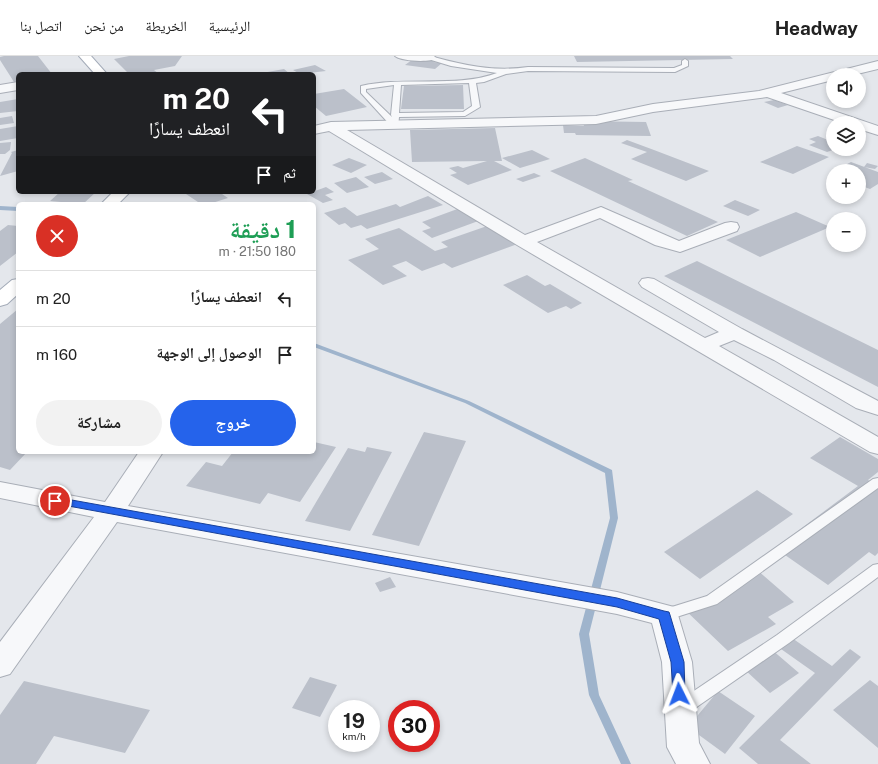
<!DOCTYPE html>
<html lang="ar">
<meta charset="utf-8">
<style>
body{margin:0;font-family:"Public Sans","Noto Naskh Arabic",sans-serif;background:#f2f2f2;color:#222;direction:rtl;height:100vh;display:flex;flex-direction:column;font-size:15px;white-space:nowrap}
*{box-sizing:border-box;margin:0}
p{font-size:13px;color:#767676}
.icon{flex:none;width:22px;height:22px;fill:none;stroke:currentColor;stroke-width:2;stroke-linecap:round;stroke-linejoin:round}
.map{position:relative;flex:1;overflow:hidden;direction:ltr}
.details{position:absolute;left:16px;top:146px;width:300px;height:252px;display:flex;flex-direction:column;background:#fff;border-radius:6px;box-shadow:0 2px 6px #0003;direction:rtl}
.details>*{flex:none}
.guide{position:absolute;left:16px;top:16px;width:300px;height:122px;border-radius:6px;box-shadow:0 2px 6px #0003;direction:rtl;background:#202124;color:#fff;overflow:hidden}
.buttons{position:absolute;left:826px;top:12px;display:grid;gap:8px}
.buttons a{display:grid;place-items:center;width:40px;height:40px;border-radius:50%;background:#fff;box-shadow:0 2px 6px #0003;font-size:20px}
.speed{position:absolute;left:328px;top:644px;display:flex;gap:8px;font-size:20px;font-weight:700;text-align:center}
.speed>*{display:grid;place-content:center;width:52px;height:52px;border-radius:50%;background:#fff;box-shadow:0 2px 6px #0003;line-height:1}
.speed small{font-size:10px;font-weight:400}
.speed .limit{border:6px solid #d22;background:#fff;color:#111}
.pin{position:absolute;display:grid;place-items:center;width:34px;height:34px;color:#fff;margin:-17px;border:2px solid #fff;border-radius:50%;box-shadow:0 1px 4px #0007}
.me{position:absolute;width:44px;margin:-22px;rotate:357deg;stroke-linejoin:round;filter:drop-shadow(0 0 3px #0008)}
.turn{display:flex;align-items:center;gap:14px;height:84px;padding:0 20px;font-size:18px}
.turn .icon{width:52px;height:52px;stroke-width:2.5}
.turn b{display:block;font-size:28px;line-height:34px}
.then{display:flex;align-items:center;height:38px;padding:0 20px;background:#0003;gap:8px;font-size:15px}
.round{display:grid;place-items:center;flex:none;width:42px;height:42px;border-radius:21px;background:#f2f2f2}
.summary{display:flex;align-items:center;justify-content:space-between;height:68px;padding:0 20px}
h1{font-size:24px;font-weight:800;line-height:30px;color:#1e9e55}
.cta{display:flex;gap:8px;margin-top:auto;padding:8px 20px}
.cta a{flex:1;height:46px;border-radius:24px;background:#2563eb;color:#fff;font-size:16px;font-weight:800;line-height:46px;text-align:center}
.cta a+a{background:#f2f2f2;color:#222}
ul{padding:0;list-style:none}
li{display:flex;align-items:center;gap:12px;height:56px;padding:0 20px;border-top:1px solid #e0e0e0}
li div{flex:1}
li b{display:block;font-size:15px}
li em{font-style:normal}
header{display:flex;align-items:center;gap:24px;box-sizing:border-box;height:56px;padding:0 20px;background:#fff;border-bottom:1px solid #e0e0e0}
header strong{font-size:19px}
nav{display:flex;gap:22px;margin-inline-start:auto;font-size:14px}
.map>svg:first-child{display:block}
</style>
<header>
<strong>Headway</strong>
<nav><a>الرئيسية</a><a>الخريطة</a><a>من نحن</a><a>اتصل بنا</a></nav>
</header>
<div class="map">
<svg width="878" height="708" viewBox="0 0 878 708">
<rect width="100%" height="100%" fill="#e4e7ec"/>
<g fill="none" stroke-linecap="round" stroke-linejoin="round">
<path fill="#9fb4cc" fill-rule="evenodd" d="M0,150l18,1v4l-18,-1z
M314,287l155,58 143,69 6,48 -29,116 10,61 32,69h-10l-32,-69 -10,-61 31,-116 -5,-45 -140,-70 -151,-56z"/>
</g>
<path fill="#bbc0ca" d="M4,0h34l14,18h-34v7l-4,1 -14,-22v-3z
M129,0h53l-7,10 -21,4 5,4h-30l-15,-15z
M574,0h156l3,3 -156,3z
M416,1l20,3 -3,2 9,1 -7,6 -30,-4z
M315,9l11,6 -26,3 -7,-4z
M284,13l6,5 -28,-1z
M463,29l1,24h-63l3,-23z
M344,33l23,18 -41,9 -12,-10v-12z
M18,43v12l-18,2v-11z
M774,44l14,5 -10,3 -14,-6z
M12,60l2,7 -14,2v-7z
M582,65l64,1 5,14 -75,-1 -1,-2h-11l-1,-8 21,1z
M18,70v12l-18,3v-12z
M495,72l7,33h-8l18,9 -44,15 -18,-10 7,-2 -8,-5 9,-2 5,2 24,-7 -75,1 -2,-32z
M818,80l15,6v7h3l-9,3 -18,-7 7,-3 -7,-3z
M627,84l27,10 55,21 -23,10 -55,-22 16,-7 -26,-9z
M11,86l-1,8 -5,4h-5v-11z
M797,90l32,11 -36,17 -33,-12z
M18,94v21l-18,5 12,-23 -1,-1z
M532,94l18,9 -30,9 -18,-10z
M349,102l18,7 -16,8 -19,-8z
M585,102l48,22 -5,1 90,41 -31,14 -137,-65z
M851,106l27,10v12l-8,5 -11,-4v-14h-25z
M867,107l11,3 -3,3 -11,-2z
M382,116l11,7 -18,5 -11,-7z
M534,117l7,3 -18,6 -7,-3z
M356,121l13,10 -22,6 -13,-10z
M326,131l8,5 -9,3 8,5 -10,3 -16,-9z
M60,136h36l-13,12 -33,-3z
M183,136h36l9,6 -19,6h-8z
M428,140l15,9 -76,24 -6,-4 -10,3 -6,-5 -6,2 -15,-12 21,-6 12,9 39,-12 4,3z
M735,144l25,10 -12,6 -25,-10z
M460,152l21,12 -49,18 -10,-7 9,-3 -9,-6z
M796,156l34,15 -70,30 -34,-17z
M8,169l10,1v26l-18,14v-35z
M490,169l30,18 -68,25 -8,-5 -22,8 -16,-10 -14,5 15,10 -24,9 -35,-25 31,-11 -14,-10 34,-11 36,23 13,-4 -7,-5z
M697,205l181,89v37l-214,-111z
M527,219l18,11 5,-2 32,19 -11,6 -5,-3 -18,7 -45,-28z
M18,253v143h9l-17,18 -10,-3v-143z
M424,376l42,9 -47,105 -47,-11z
M840,381l38,22v13l-10,8 10,6v67l-3,3 -6,-4 -41,33 -53,-37 83,-62 -48,-28z
M314,386l22,5 -36,55 -32,-9 -8,11 -74,-18 20,-24 16,4 11,-14h81z
M367,391l25,5 -42,79 -45,-10 43,-73 17,4z
M757,434l36,24 -93,65 -36,-27z
M756,513l38,33 -26,15 8,7 -48,27 -45,-43z
M390,521l6,10 -16,5 -5,-9z
M792,582l40,28 18,-17 11,8 -81,83 31,24h-53l-19,-16 76,-75 -34,-24z
M771,593l28,24 -29,20 -27,-25z
M310,621l27,8 -17,32 -28,-9z
M870,624l8,6v62l-45,-38z
M24,625l126,29 -25,43 -71,-17 -18,28h-36v-49z
M718,635l37,25 -30,38 -37,-27z"/>
<g fill="none" stroke-linecap="round" stroke-linejoin="round">
<defs>
<path id="service" d="M430,0c33,9 63,16 98,11l146,1 8,-3v-4l3,-2 3,2v5l-13,6 -147,-1 -22,3 -22,8 -8,1 4,24 -15,9 -66,1 -1,10h-6l-31,-34v-7c43,-10 96,2 136,-13l-46,-7 -23,-7 -1,-1zM469,27l3,23 -9,6 -64,1 2,-28zM394,29l-3,30 1,2 -26,-25v-3z
M878,422v10l-161,116 -53,17 -5,-2 -3,-4 3,-4 48,-15 166,-117z
M878,508v13l-89,66 -101,70 -6,2 -6,-2 -2,-5 2,-5 101,-68 96,-70z"/>
<path id="minor" d="M395,0h39l2,2c-5,5 -36,3 -41,-2z
M878,5v8l-25,6h-20v5l-52,13 97,33v9l-19,-6v-6h-16l-76,-26 -114,15 -57,12 -249,6 178,105 76,-28 78,34 46,-18 6,-1 6,1 2,4 -2,4 -57,21 -25,-7 -55,-27 -63,24 168,96 14,-6 -77,-45 -3,-4 3,-4 6,-1 6,1 88,50 136,72v14l-22,-7 -82,-48 -40,-20 -15,6 159,91v17l-8,-2 -353,-207 -188,-114 -15,3v-8l17,-4 265,-6 57,-12 106,-13z
M18,26v8l-18,3v-8z
M139,396h24l-35,54 489,86 57,15 4,8 14,47 7,81 11,21h-34l-9,-17 -5,-85 -10,-39 -35,-9 -500,-92 -107,152 -10,3v-35l94,-125 -94,-19v-16l105,20z"/>
<path id="primary" d="M79,0h12l16,18h-12z
M113,136h17l-12,12h-17z
M18,223v15l-11,10 -7,2v-16l12,-10z"/>
</defs>
<use href="#service" stroke="#a9aeb7" stroke-width="2"/>
<use href="#minor" stroke="#a9aeb7" stroke-width="2"/>
<use href="#primary" stroke="#a3abb8" stroke-width="2"/>
<use href="#service" fill="#f7f8fa" fill-rule="evenodd"/>
<use href="#minor" fill="#f7f8fa" fill-rule="evenodd"/>
<use href="#primary" fill="#fff" fill-rule="evenodd"/>
</g>
<path fill="#2563eb" stroke="#184099" d="M55,441l562,101 47,13 5,1 1,3 14,47 1,32 -2,3 -4,2 -5,-2 -1,-3 -2,-32 -12,-43 -42,-12 -565,-104 -2,-2 2,-3z"/>
</svg>
<div class="buttons">
<a><svg class="icon" aria-label="sound" viewBox="0 0 24 24"><path d="M4 9h4l5-4v14l-5-4H4zM17 9q2 3 0 6"/></svg></a>
<a><svg class="icon" aria-label="layers" viewBox="0 0 24 24"><path d="M12 4l9 5-9 5-9-5zM3 14l9 5 9-5"/></svg></a>
<a>+</a>
<a>−</a>
</div>
<div class="speed"><div>19<small>km/h</small></div><div class="limit">30</div></div>
<div class="pin" style="left:55px;top:445px;background:#d93025"><svg class="icon" aria-label="arrive" viewBox="0 0 24 24"><path d="M6 21V4h12l-3 4 3 4H6"/></svg></div>
<svg class="me" style="left:679px;top:638px" viewBox="-20 -20 40 40"><path d="M0-17L14 15 0 8-14 15z" fill="#2563eb" stroke="#fff" stroke-width="4"/></svg>
<div class="guide">
<div class="turn"><svg class="icon" aria-label="left" viewBox="0 0 24 24"><path d="M17 20v-9H6M10 6l-5 5 5 5"/></svg><div><b>20 m</b>انعطف يسارًا</div></div>
<div class="then">ثم<svg class="icon" aria-label="arrive" viewBox="0 0 24 24"><path d="M6 21V4h12l-3 4 3 4H6"/></svg></div>
</div>
<section class="details">
<div class="summary"><div><h1>1 دقيقة</h1><p>180 m · 21:50</p></div><a class="round" style="background:#d93025;color:#fff"><svg class="icon" aria-label="close" viewBox="0 0 24 24"><path d="M6 6l12 12M18 6L6 18"/></svg></a></div>
<ul>
<li><svg class="icon" aria-label="left" viewBox="0 0 24 24"><path d="M17 20v-9H6M10 6l-5 5 5 5"/></svg><div><b>انعطف يسارًا</b></div><em>20 m</em></li>
<li><svg class="icon" aria-label="arrive" viewBox="0 0 24 24"><path d="M6 21V4h12l-3 4 3 4H6"/></svg><div><b>الوصول إلى الوجهة</b></div><em>160 m</em></li>
</ul>
<div class="cta"><a>خروج</a><a>مشاركة</a></div>
</section>
</div>
